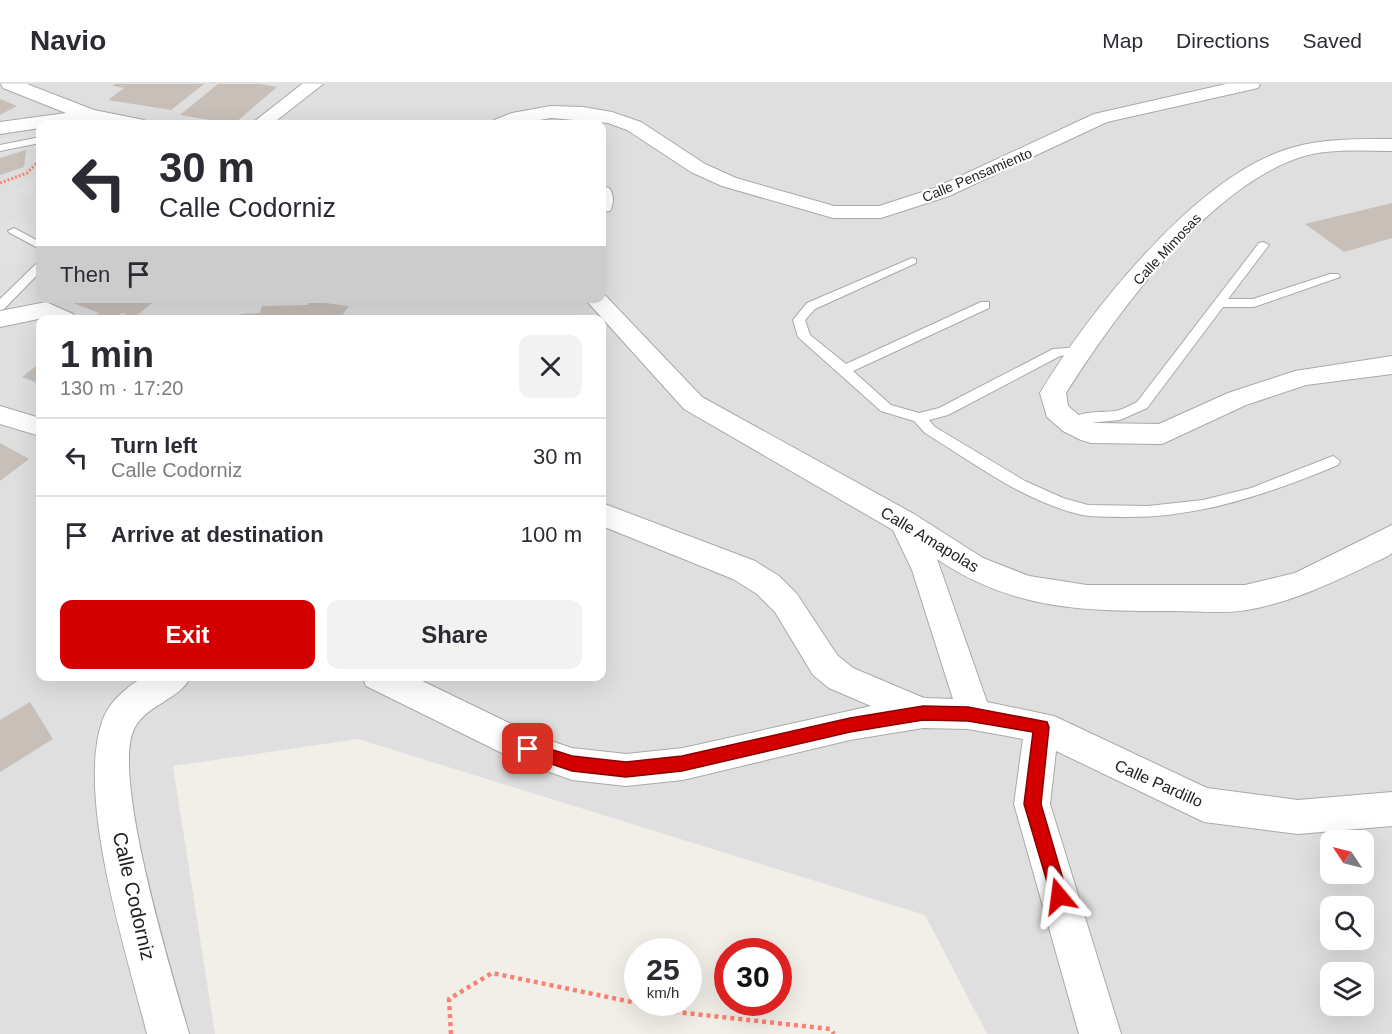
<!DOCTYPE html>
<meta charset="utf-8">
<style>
body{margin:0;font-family:Arial,sans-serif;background:#f2f2f3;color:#2b2b33;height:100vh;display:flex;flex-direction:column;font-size:22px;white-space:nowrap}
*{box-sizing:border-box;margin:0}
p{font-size:20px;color:#7c7c81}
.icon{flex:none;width:33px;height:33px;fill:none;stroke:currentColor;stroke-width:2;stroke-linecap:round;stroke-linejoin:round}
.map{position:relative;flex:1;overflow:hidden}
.details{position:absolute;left:36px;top:231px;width:570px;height:366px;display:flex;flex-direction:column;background:#fff;border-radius:12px;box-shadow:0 6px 24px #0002}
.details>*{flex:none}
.hud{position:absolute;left:36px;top:36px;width:570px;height:183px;border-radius:12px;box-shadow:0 6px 24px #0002;background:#fff;color:#2b2b33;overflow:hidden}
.needle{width:39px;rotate:305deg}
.tools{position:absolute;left:1320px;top:746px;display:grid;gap:12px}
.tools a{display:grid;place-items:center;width:54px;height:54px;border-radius:12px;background:#fff;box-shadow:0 6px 24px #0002;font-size:30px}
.speed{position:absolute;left:624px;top:854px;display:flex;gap:12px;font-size:30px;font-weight:700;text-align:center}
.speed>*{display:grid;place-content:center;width:78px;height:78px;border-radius:50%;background:#fff;box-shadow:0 6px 24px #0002;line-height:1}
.speed small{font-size:15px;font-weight:400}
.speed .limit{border:9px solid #d22;background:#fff;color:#111}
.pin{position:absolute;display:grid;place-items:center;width:51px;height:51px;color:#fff;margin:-26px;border-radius:12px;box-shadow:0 3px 9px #0006}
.me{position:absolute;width:66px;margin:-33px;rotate:344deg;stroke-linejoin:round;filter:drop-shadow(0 0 4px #0008)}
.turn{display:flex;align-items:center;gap:21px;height:126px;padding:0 24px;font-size:27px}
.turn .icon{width:78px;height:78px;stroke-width:2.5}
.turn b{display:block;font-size:42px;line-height:51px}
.then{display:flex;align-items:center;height:57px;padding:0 24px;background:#0003;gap:12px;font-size:22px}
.round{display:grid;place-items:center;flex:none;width:63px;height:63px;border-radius:12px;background:#f2f2f3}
.headline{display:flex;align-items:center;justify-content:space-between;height:102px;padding:0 24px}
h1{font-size:36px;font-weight:700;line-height:45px}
.button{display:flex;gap:12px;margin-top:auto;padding:12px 24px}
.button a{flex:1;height:69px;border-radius:12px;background:#d40000;color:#fff;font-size:24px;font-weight:700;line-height:69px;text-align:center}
.button a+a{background:#f2f2f3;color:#2b2b33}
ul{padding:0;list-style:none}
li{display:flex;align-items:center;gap:18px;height:78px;padding:0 24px;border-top:2px solid #e1e1e2}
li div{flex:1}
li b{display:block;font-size:22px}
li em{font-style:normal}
header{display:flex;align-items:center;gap:36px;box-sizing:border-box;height:84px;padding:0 30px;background:#fff;border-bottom:2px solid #e1e1e2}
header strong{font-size:28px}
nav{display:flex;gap:33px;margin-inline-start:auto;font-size:21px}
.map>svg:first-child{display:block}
</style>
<header>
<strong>Navio</strong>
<nav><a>Map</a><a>Directions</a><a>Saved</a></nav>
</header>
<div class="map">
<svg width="1392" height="950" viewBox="0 0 1392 950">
<rect width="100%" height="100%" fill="#f2efe9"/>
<path fill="#e0dfdf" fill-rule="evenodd" d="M0,0h1392v950h-405l-62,-119 -567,-176 -185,27 42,268h-215zM40,40h562v174h-562zM40,236h562v356h-562zM1330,756h34v33h-34zM1330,822h34v33h-34zM1330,888h34v33h-34z"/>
<path fill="#e2e2e2" d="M40,46v23l-8,-7 -32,9v-17z
M40,86v26l-26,-4z
M9,137l31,5v35l-10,5 -30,-2v-40z"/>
<path fill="#c7bfb8" d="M115,0h89l-33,26 -63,-10 16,-12 -12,-2z
M218,0h42l17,3 -43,37 -54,-9z
M0,15l17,7 -17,9z
M26,66l-2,17 -24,8v-17z
M1392,119v35l-48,14 -39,-28z
M60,214h79l13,5 -18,15 -12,-5 -8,7h-16l-5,-2 6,-5z
M309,217l40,5 -10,14h-101l3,-6 19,-1 2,-7 46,-1z
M40,279v21l-18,-7z
M0,359l29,16 -29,22z
M30,618l23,37 -53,33v-52z"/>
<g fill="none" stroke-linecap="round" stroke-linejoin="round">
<defs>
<path id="service" d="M102,30l5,3c-8,7 -17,8 -27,7z
M40,53v6l-40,8v-6z
M14,144l26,14v7l-30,-16 -2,-2z
M1263,158l6,3 -41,54h25l77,-25h8l2,3 -86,30h-31l-76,101 -27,12 -32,3 -16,6 -5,-2 -2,-3c11,-14 34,-11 50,-13 8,-1 15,-6 22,-9l122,-159z
M912,174l4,1v4l-101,46 -10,11 5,15 36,29 135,-62h8v6l-136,63 38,34 28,8 20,-5 114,-59 30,-2v6l-23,3 -112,59 -19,5 6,7 90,54 38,17 25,7 60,1 55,-6 48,-12 82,-32 7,5 -2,4c-70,29 -138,53 -215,52 -15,-1 -31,1 -45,-3 -56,-14 -104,-51 -153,-81l-11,-12 -33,-10 -83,-74 -5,-17 14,-17z
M40,178v10l-36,37 -4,1v-11l36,-35z"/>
<path id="minor" d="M1,0h26l67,26 50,10 3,4h-38l-20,-3 -49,3v4l-40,6v-12l66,-9 -63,-25z
M302,0h21l-51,40h-21z
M1226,0h34l-2,4 -151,34 -158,74 -68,22h-48l-111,-32 -31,-14 -64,-42 -19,-7 -57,-5 -34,6h-26l3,-4 18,-7 39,-7 32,1 29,5 29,10 64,42 31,14 98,28h45l56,-18 159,-74z
M1392,55v12c-30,0 -62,-3 -91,6 -93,30 -185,157 -235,236l2,13 13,11 14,6 64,1 69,-31 67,-22 97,-15v18l-86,11 -60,20 -84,39 -71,-1 -10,-3 -18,-9 -16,-14 -7,-24c48,-80 150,-208 239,-241 36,-14 75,-13 113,-13z
M602,102l7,2c5,6 5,16 1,23l-8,1z
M602,208l100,105 212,117 69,44 46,18 58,9h158l50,-12 97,-48v28l-4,3c-46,22 -90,45 -141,54 -23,4 -50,1 -73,1 -89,0 -160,0 -237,-52l50,143 67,14 153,72 91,12 94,-8v34l-94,8 -94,-12 -148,-71 -6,53 71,230h-42l-65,-230 9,-65 -55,-10 -45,-1 -73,12 -167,40 -57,6 -54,-6 -56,-20 -150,-74 -4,-10h50l124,60 36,12 54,6 57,-6 188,-42 -42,-18 -16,-13 -38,-63 -18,-18 -24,-15 -131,-53v-23l153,58 24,15 18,18 40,61 16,13 71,30 29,1 -41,-129 -19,-40 -209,-121 -100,-111h18z
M46,218l27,12 3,6 -33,-2 -43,9v-16z
M0,322l40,12v18l-40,-12z
M145,592h46c-10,23 -43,28 -56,51 -26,45 39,252 54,307h-42c-20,-80 -71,-235 -45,-312 6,-20 26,-36 43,-46z"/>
</defs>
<use href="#service" stroke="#a9a9a9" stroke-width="2"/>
<use href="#minor" stroke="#a9a9a9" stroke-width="2"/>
<path stroke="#fa8072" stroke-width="3" stroke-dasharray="2 2" stroke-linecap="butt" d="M0,99l27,-10 13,-13"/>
<path stroke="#fa8072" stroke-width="4.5" stroke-dasharray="4 4" stroke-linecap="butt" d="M451,950l-2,-35 43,-26 193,40 145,16 4,5"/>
<use href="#service" fill="#fff" fill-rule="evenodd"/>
<use href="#minor" fill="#fff" fill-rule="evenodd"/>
</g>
<path fill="#d40000" stroke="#8a0000" stroke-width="1.5" d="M923,622l45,1 79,15 2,5 -8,77 27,92 -2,6 -7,3 -6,-3 -29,-98 9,-72 -65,-11 -45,-1 -73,12 -168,39 -56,6 -54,-6 -50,-17 -2,-5 2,-5 6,-2 44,14 54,6 56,-6 168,-38z"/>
<g text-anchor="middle" stroke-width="4.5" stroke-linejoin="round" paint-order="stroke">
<g font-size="14" fill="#222" stroke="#fff">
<text transform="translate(977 91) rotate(-23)" y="5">Calle Pensamiento</text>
<text transform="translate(1167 165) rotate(-47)" y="5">Calle Mimosas</text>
</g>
<g font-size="16" fill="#222" stroke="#fff">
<text transform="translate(930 455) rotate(31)" y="6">Calle Amapolas</text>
<text transform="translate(1159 699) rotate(24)" y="6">Calle Pardillo</text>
</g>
<g font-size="20" fill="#222" stroke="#fff">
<text transform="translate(134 812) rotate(77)" y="7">Calle Codorniz</text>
</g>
</g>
</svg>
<div class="tools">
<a><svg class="needle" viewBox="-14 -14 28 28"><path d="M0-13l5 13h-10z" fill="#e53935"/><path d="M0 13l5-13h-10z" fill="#7c7c81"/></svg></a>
<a><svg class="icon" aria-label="search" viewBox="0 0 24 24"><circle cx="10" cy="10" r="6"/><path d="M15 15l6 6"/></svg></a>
<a><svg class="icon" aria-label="layers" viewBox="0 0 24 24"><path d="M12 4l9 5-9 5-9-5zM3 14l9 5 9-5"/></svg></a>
</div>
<div class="speed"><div>25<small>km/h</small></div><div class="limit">30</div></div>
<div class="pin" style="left:528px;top:665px;background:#d93025"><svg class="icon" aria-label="arrive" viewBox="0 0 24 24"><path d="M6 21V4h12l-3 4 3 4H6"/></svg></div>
<svg class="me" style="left:1059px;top:812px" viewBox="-20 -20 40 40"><path d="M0-17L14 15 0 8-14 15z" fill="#d40000" stroke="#fff" stroke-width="4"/></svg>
<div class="hud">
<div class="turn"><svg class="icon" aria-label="left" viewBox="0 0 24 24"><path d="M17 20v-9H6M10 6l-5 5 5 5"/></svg><div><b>30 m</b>Calle Codorniz</div></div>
<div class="then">Then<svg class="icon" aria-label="arrive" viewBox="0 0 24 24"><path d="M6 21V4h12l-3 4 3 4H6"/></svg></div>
</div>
<section class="details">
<div class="headline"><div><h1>1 min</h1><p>130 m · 17:20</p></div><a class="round"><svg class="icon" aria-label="close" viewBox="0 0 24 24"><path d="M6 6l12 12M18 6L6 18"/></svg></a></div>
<ul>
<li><svg class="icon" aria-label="left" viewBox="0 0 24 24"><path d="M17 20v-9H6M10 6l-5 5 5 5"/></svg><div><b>Turn left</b><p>Calle Codorniz</p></div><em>30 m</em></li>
<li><svg class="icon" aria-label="arrive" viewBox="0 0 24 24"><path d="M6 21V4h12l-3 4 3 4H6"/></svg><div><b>Arrive at destination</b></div><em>100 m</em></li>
</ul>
<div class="button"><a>Exit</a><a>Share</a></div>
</section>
</div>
